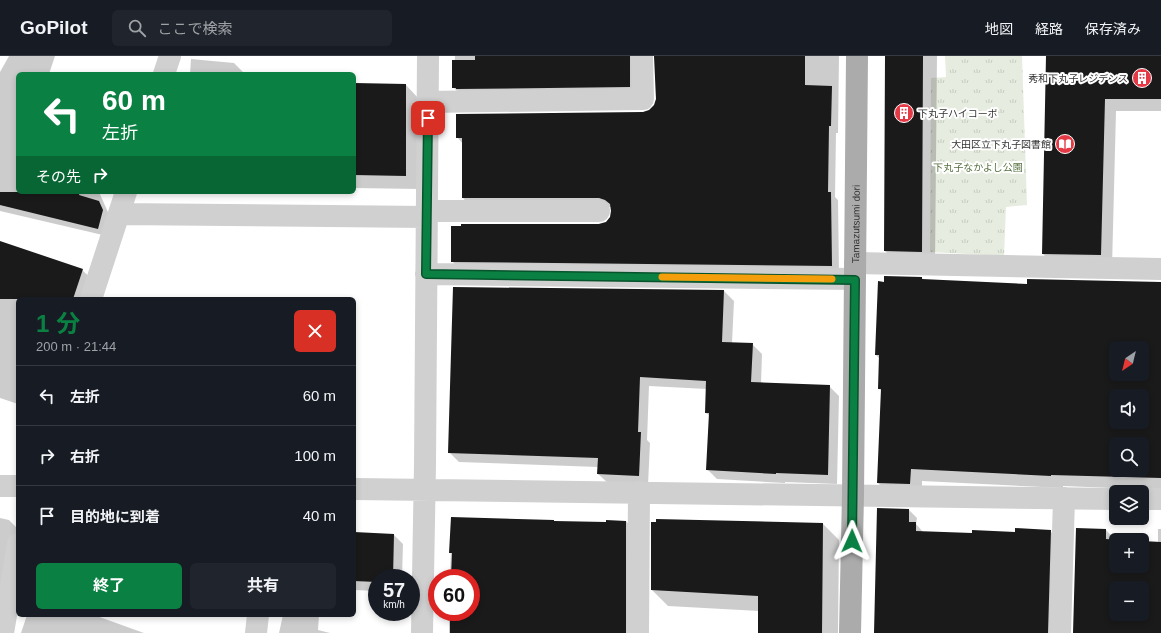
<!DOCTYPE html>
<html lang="ja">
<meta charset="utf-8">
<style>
body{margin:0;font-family:Helvetica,"Noto Sans JP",sans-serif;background:#20242c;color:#f1f3f6;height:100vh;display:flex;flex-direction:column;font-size:15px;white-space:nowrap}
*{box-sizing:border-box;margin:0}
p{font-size:13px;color:#9ea1a6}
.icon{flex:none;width:22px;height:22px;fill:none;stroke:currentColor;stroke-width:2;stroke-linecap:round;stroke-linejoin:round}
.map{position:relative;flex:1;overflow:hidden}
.details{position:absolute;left:16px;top:241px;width:340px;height:320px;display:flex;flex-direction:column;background:#171b24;border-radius:6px;box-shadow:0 2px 6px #0003}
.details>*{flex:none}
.hud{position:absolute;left:16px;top:16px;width:340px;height:122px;border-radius:6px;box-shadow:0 2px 6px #0003;background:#0b8043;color:#fff;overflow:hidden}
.needle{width:26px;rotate:215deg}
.tools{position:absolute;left:1109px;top:285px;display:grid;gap:8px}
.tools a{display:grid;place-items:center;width:40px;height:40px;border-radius:6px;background:#171b24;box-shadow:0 2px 6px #0003;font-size:20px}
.speed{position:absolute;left:368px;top:513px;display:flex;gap:8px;font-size:20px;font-weight:700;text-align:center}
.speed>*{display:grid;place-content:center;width:52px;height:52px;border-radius:50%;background:#171b24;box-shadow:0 2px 6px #0003;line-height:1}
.speed small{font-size:10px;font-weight:400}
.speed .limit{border:6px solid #d22;background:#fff;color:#111}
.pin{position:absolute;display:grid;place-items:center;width:34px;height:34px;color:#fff;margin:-17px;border-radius:8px;box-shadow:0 2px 6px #0006}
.me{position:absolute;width:44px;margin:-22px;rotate:1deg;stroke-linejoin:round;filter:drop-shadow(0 0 3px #0008)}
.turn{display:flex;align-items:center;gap:14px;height:84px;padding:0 20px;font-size:18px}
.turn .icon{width:52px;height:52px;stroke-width:2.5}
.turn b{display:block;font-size:28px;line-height:34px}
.then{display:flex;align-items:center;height:38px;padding:0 20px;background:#0003;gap:8px;font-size:15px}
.round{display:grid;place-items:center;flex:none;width:42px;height:42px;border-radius:6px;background:#20242c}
.headline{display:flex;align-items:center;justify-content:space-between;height:68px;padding:0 20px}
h1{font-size:24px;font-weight:700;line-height:30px;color:#0b8043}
.cta{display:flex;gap:8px;margin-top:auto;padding:8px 20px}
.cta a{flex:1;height:46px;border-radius:6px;background:#0b8043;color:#fff;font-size:16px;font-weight:700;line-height:46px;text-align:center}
.cta a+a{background:#20242c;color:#f1f3f6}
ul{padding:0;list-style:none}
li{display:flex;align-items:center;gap:12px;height:60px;padding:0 20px;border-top:1px solid #363941}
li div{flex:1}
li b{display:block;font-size:15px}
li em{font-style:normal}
header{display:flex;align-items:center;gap:24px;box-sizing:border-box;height:56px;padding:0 20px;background:#171b24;border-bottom:1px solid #363941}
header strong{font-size:19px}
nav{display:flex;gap:22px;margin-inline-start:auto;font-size:14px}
.search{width:280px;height:36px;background:#20242c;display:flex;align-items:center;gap:10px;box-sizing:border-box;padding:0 14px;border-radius:6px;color:#9ea1a6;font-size:15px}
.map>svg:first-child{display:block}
</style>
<header>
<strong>GoPilot</strong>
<div class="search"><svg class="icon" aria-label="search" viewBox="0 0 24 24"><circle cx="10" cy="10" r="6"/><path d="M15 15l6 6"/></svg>ここで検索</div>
<nav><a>地図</a><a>経路</a><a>保存済み</a></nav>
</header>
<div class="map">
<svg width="1161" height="577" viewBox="0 0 1161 577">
<defs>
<pattern id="park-tufts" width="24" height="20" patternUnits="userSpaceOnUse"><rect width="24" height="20" fill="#e6ecdf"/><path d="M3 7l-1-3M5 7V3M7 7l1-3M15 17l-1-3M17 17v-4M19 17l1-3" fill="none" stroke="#c6cbc0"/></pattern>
</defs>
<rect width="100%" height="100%" fill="#fff"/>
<path fill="url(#park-tufts)" d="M945,0h77l5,149 -21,2 -2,49 -74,-4 1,-174 15,-1z"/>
<path fill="#0003" fill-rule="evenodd" d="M9,0h46l-6,18h-31v118h81l12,27 -4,17 -107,-25v-139z
M455,0h185l-3,38 -176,1 -8,-8z
M655,0h184l-1,77h-2l-1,64 3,3 1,73 -380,-4 -7,-8 154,-39 5,-5v-10l-141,-1 -7,-8v-54l-6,-7 193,-26 5,-5 1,-7z
M887,0h50l-2,209 -37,-1 -13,-13z
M1047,0h114v55h-45l-4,156 -57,-1 -12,-12z
M191,3l43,4 9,9v2h-53z
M354,28l52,1 13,14v90l-65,-1z
M0,186l82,28 13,12 -6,17h-71v105l-18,-6z
M922,222l2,2 104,5 133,3v202l-98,-4v2l-141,-7v14h-32l-12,-12 4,-92 -3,-2 1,-30 -4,-4 9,-72zM1116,292h26v26h-26zM1116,340h26v26h-26zM1116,388h26v26h-26z
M724,235l10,10 -2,42 20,1 10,10 -1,30 68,2 10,10 -2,88 -52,-2v1l-68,-4 -10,-10 3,-53 -4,-3 1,-24 -58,-3 -2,54 3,3 -2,42 -40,-2 -10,-9v-7l-139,-5 -10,-10z
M909,454l8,8 -1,6 7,8 50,2 77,-3 8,8 -3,94h-180z
M0,462l9,2 9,9 -7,40 -11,18z
M452,462l103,4 52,1 19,-2 8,9 -1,103h-184v-21h22v-34h-21z
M823,468l16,16 -1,93h-79v-22l-91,-5 -16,-16z
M1158,473h3v104h-87l32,-103 10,11v25h26v-24l16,1zM1116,532h26v26h-26z
M354,477l40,2 9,9 -1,34h-25v13l-23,-1z
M27,559h67l50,18h-123z
M283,559h36l-1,15 12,3h-51z"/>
<path fill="#1a1a1a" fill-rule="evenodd" d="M475,0h155v31l-174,2v-1h-4v-28h23z
M654,0h151v29l27,1 -1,40h-2l-1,66h3l1,74 -381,-4v-36h10v-2h138l7,-2 4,-5 1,-6 -1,-7 -5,-4 -6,-2h-137v-60h-6v-24l187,-2 6,-2 5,-5 2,-6z
M885,0h38l-1,196 -38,-1z
M1046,0h115v43h-56l-4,156 -59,-1z
M354,27l52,1v92l-52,-1z
M0,136h80l-1,3 20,6 4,9 -5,19 -98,-24z
M0,185l83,28 -10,30h-73z
M884,220l38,1v2l105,5v-5l134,3v196l-110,-3v1l-140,-7 -1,15 -33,-1 4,-94h-3l1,-34h-4l3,-74 6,1zM1116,292h26v26h-26zM1116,340h26v26h-26zM1116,388h26v26h-26z
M453,231l271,3 -2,52 31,1 -2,39 79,3 -2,90 -52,-2v1l-70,-4 3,-57h-4l1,-32 -66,-4 -2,55h3l-2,44 -42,-2 1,-16 -150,-5z
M877,452l32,1v13h7v9l56,2v-3l43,2v-4l36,2 -3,103h-174z
M451,461l103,3v1l52,1v-2l20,1v112h-176v-21h21v-34h-20l1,-25h-3z
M656,463l167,4 -1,110h-64v-37l-107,-6v-68h5z
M1076,472l30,1v10l11,1 -1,26h26v-25l19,1v91h-88zM1116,532h26v26h-26z
M354,476l40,2 -1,44h-16v4l-23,-1z"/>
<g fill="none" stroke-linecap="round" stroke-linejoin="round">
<path stroke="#d0d0d0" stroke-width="22" d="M164,18l6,-18
M428,46l215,-3 -1,-43
M427,155h172
M119,158l308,3
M855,207l306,6
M426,218l429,5
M91,243l35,-107
M0,430h18
M354,433l762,10
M1142,443h19
M3,577l15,-89
M256,577l2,-18
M422,577l3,-168 3,-409
M638,577l1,-141
M1060,577l4,-135"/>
<path stroke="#ababab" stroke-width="22" id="s1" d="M850,577l3,-138 4,-439"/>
</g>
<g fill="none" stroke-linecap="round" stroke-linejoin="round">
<defs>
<path id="route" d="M428,62l-2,156 429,6 -3,261"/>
</defs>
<use href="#route" stroke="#07532c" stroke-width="10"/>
<use href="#route" stroke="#0b8043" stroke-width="7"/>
<path stroke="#f59e0b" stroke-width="7" d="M662,221l170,2"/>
</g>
<defs>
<symbol id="building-disc" viewBox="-11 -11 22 22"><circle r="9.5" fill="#e63946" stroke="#fff"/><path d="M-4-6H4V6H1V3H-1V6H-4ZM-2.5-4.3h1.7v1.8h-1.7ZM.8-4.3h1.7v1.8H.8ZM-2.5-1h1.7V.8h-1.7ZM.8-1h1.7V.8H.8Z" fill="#fff"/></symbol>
<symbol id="library-disc" viewBox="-11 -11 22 22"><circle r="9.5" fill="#e63946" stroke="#fff"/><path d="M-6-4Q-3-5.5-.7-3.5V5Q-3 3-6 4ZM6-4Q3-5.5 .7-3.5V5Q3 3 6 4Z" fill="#fff"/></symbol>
</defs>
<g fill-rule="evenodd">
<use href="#building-disc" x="1131" y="11" width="22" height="22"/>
<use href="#building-disc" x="893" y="46" width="22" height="22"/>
<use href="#library-disc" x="1054" y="77" width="22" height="22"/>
</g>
<g text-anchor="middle" stroke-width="4" stroke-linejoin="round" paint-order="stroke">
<g font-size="10" fill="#333" stroke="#fff" text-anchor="end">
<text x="1128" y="26">秀和下丸子レジデンス</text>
<text x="918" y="61" text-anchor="start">下丸子ハイコーポ</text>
<text x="1051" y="92">大田区立下丸子図書館</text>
</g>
<g font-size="10" fill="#56703f" stroke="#fff">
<text x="978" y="115">下丸子なかよし公園</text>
</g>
<g font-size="10" fill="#333" stroke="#fff">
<text dy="4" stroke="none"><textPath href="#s1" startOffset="409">Tamazutsumi dori</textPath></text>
</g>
</g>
</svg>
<div class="tools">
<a><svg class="needle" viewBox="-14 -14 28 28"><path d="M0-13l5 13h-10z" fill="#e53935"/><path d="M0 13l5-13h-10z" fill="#9ea1a6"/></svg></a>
<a><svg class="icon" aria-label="sound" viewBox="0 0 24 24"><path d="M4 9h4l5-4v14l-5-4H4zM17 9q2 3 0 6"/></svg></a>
<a><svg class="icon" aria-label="search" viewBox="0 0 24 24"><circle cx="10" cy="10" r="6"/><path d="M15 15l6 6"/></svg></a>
<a><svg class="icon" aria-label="layers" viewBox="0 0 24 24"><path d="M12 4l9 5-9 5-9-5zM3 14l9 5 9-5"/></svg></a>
<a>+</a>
<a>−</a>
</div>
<div class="speed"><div>57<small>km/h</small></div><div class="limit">60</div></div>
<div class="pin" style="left:428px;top:62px;background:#d93025"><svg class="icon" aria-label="arrive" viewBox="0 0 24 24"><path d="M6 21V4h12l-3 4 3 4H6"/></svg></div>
<svg class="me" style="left:852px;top:485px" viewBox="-20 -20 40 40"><path d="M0-17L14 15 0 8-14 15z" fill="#0b8043" stroke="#fff" stroke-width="4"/></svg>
<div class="hud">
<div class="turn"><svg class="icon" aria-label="left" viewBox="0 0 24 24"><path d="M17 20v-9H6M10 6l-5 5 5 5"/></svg><div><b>60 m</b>左折</div></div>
<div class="then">その先<svg class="icon" aria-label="right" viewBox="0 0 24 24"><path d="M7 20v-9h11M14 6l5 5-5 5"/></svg></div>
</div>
<section class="details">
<div class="headline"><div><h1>1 分</h1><p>200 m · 21:44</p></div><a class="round" style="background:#d93025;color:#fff"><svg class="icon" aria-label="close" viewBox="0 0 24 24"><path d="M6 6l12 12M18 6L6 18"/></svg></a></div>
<ul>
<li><svg class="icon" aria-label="left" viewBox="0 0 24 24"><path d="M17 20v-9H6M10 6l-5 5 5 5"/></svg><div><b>左折</b></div><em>60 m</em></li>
<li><svg class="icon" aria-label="right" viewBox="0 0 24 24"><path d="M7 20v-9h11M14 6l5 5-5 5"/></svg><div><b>右折</b></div><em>100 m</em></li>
<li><svg class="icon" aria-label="arrive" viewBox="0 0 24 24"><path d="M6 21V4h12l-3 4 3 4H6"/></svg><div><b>目的地に到着</b></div><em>40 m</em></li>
</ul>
<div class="cta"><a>終了</a><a>共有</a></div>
</section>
</div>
